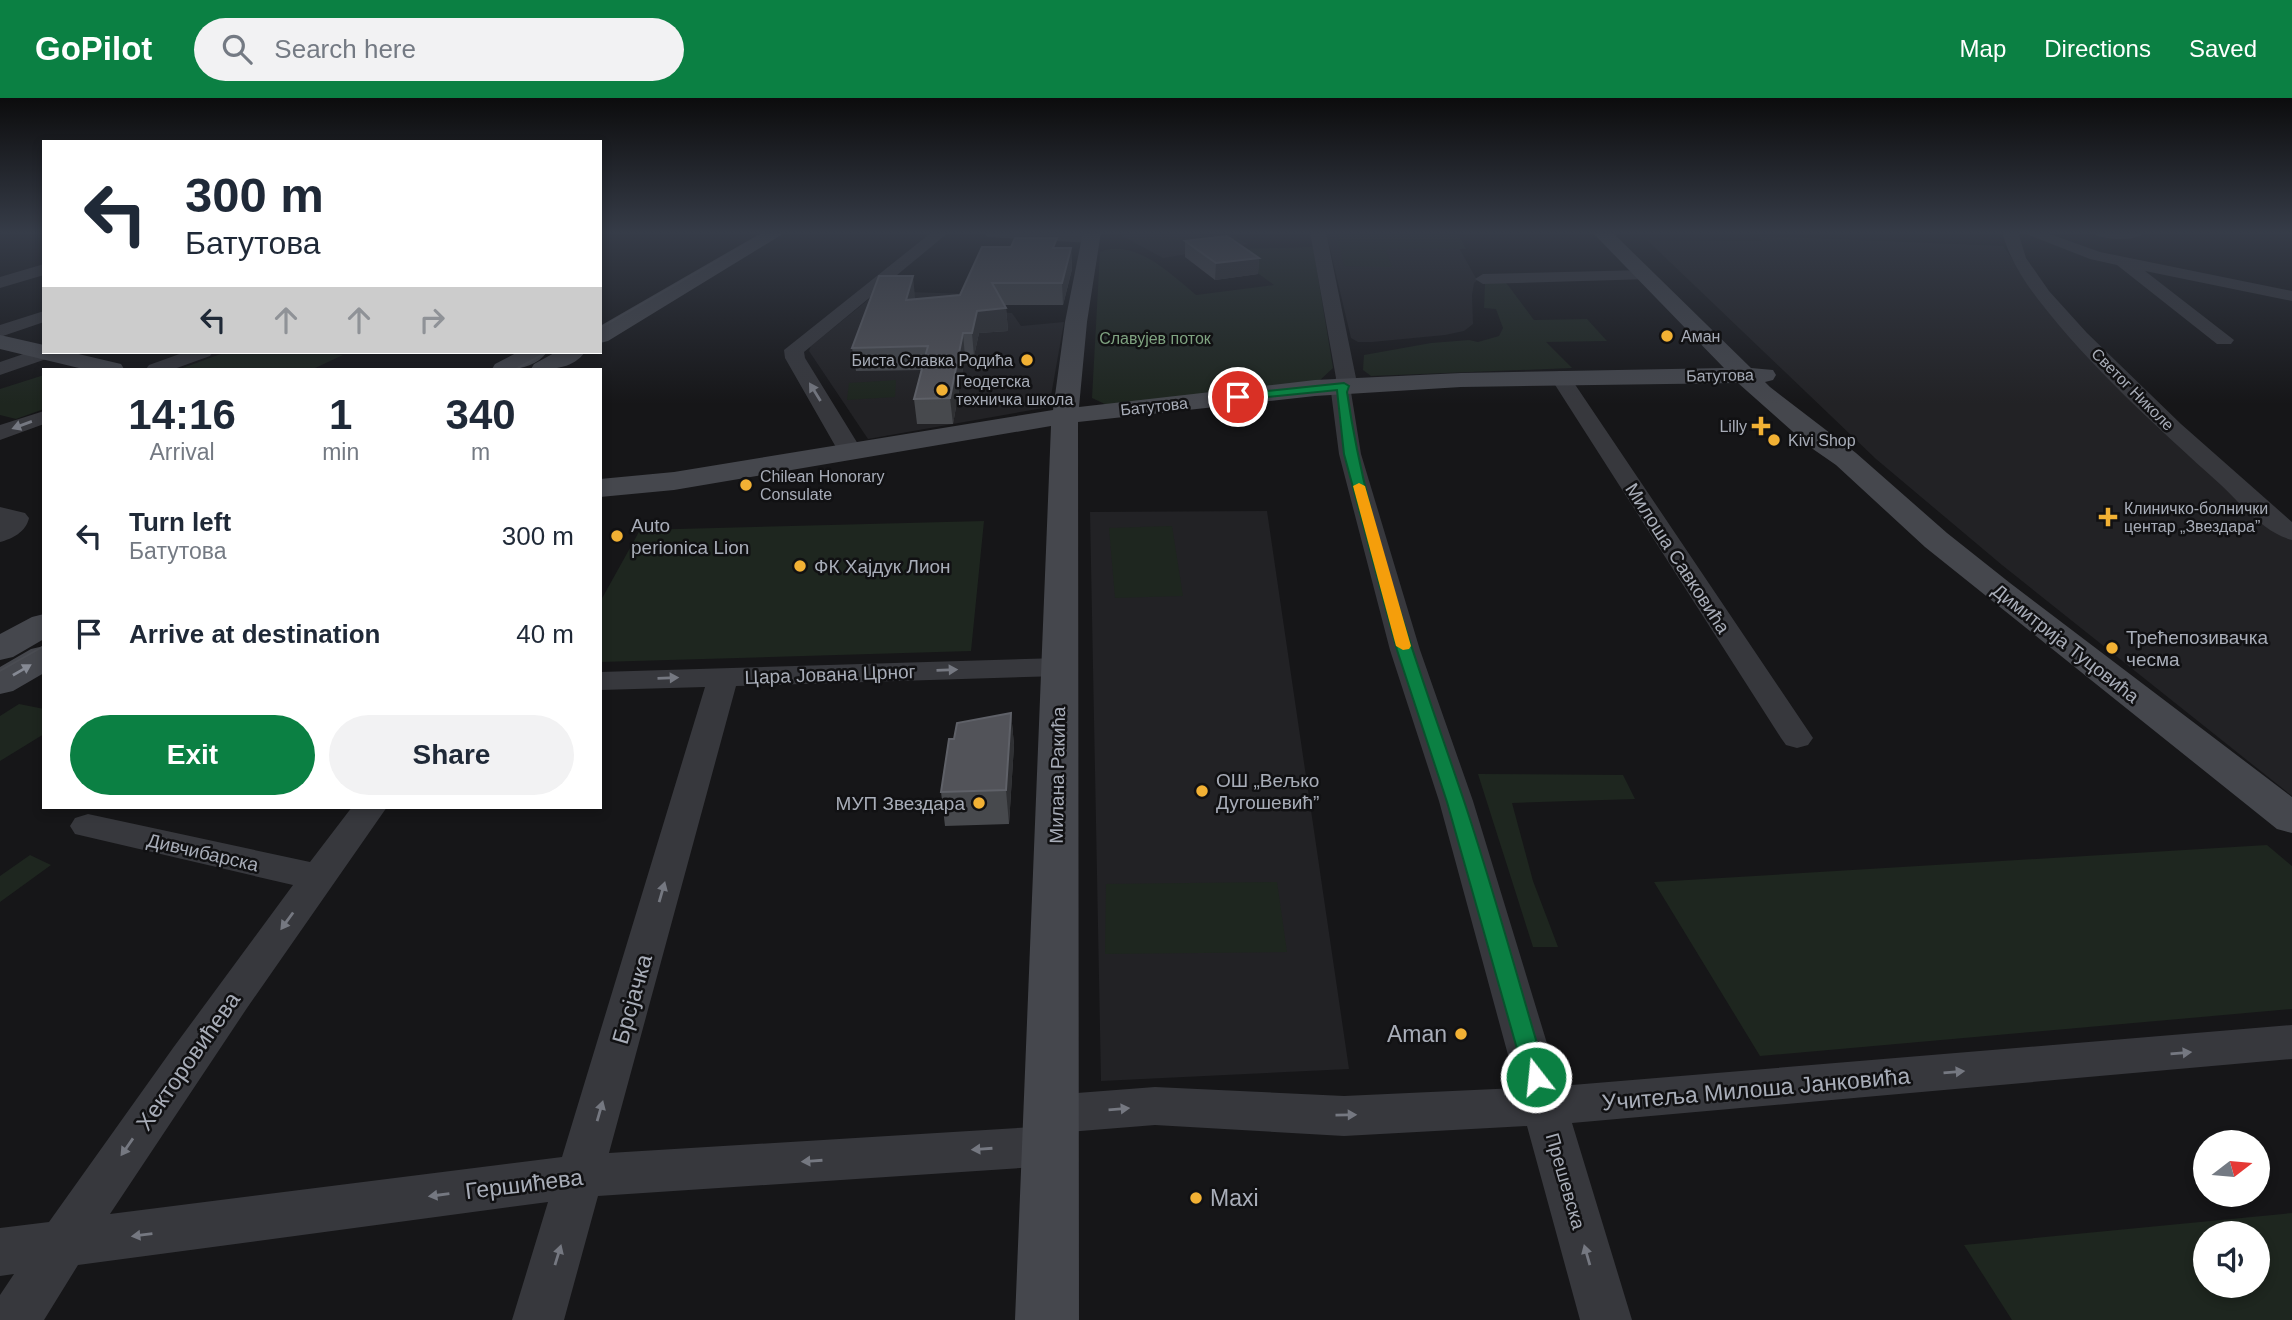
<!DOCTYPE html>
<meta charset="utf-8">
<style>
body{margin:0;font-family:Arial,sans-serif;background:#f2f2f3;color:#1f2937;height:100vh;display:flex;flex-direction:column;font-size:26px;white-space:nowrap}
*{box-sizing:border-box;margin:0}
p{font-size:23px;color:#747a83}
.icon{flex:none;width:38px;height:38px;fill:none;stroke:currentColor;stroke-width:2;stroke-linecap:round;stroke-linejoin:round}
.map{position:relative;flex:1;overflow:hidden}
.sheet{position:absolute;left:42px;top:270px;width:560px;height:441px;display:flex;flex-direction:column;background:#fff;border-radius:0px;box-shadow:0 4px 10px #0003}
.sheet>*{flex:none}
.guide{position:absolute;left:42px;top:42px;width:560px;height:214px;border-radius:0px;box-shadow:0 4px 10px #0003;background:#fff;color:#1f2937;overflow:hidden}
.needle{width:46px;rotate:74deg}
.fabs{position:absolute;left:2193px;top:1032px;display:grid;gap:14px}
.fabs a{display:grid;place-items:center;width:77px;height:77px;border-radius:50%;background:#fff;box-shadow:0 4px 10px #0003;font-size:35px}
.pin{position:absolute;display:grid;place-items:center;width:60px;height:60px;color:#fff;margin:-30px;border:4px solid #fff;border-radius:50%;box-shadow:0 2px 7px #0007}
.me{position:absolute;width:77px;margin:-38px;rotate:344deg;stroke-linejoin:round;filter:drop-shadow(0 0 5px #0008)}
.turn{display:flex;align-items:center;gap:24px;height:147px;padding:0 28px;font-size:32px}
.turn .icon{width:91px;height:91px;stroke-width:2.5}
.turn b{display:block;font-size:49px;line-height:60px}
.lanes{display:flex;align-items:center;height:66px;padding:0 28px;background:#0003;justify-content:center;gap:35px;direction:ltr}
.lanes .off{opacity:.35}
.eta{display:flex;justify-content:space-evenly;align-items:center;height:119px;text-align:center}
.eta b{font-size:42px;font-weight:700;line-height:49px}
.button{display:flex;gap:14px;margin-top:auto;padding:14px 28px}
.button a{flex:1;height:80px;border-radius:42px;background:#0b8043;color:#fff;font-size:28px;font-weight:700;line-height:80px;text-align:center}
.button a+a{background:#f2f2f3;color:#1f2937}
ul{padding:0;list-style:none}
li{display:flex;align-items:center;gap:21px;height:98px;padding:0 28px}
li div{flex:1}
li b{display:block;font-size:26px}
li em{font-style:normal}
header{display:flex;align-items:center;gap:42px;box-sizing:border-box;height:98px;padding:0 35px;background:#0b8043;color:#fff}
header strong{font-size:33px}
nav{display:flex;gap:38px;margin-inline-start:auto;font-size:24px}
.search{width:490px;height:63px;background:#f2f2f3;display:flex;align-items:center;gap:18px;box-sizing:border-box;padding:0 24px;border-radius:38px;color:#747a83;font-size:26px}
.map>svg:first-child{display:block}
</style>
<header>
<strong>GoPilot</strong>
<div class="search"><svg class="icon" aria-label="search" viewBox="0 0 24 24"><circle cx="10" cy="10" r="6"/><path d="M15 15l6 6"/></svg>Search here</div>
<nav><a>Map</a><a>Directions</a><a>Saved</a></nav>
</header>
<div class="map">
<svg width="2292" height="1222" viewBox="0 0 2292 1222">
<rect width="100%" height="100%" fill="#161618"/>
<path fill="#222225" d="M1115,134h110l23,12 -85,14z
M1326,134h124l27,48 -3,3 -2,12 1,29 -9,7 -19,4 -73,7h-14l-7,-4z
M1758,138l245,10 37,52 252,234v264l-290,-231 -126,-106 -229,-219 115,1z
M879,193l91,3 13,17 29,2 9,13 43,-4 -15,85 -181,32 -59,-88 2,-5z
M1267,413l82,558 -248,12 -11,-569z"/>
<path fill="#1e261f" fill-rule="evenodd" d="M1336,134h121l9,17h-80l6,18 -48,-1z
M1313,149l20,121 -14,13 -212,24 -15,-7 8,-146c35,-14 71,22 96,43l78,-10 -50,-36z
M1504,182l30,40 53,-1 20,22 -61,1 26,26 -201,8 -8,-6 1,-15 67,-12 38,-3 9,2 21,-6 4,-8 -7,-19 -12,-1 1,-24z
M226,254h91l26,3 -30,14h-133z
M44,277v34l-28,10 -16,-4v-26z
M896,282l-1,17 -48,3 2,-17z
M984,423l-13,130 -371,11v-60l40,-72z
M1172,428l11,70 -68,2 -6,-70z
M19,606l25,5v25l-44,27v-45z
M1478,676l145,1 12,24 -123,4 21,78 25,66h-25z
M2267,747l25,21v143l-532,47 -106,-174z
M30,757l21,10 -51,37v-26z
M1277,784l10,70 -182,2 1,-70z
M2292,1115v107h-280l-48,-75zM2205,1136h53v52h-53z"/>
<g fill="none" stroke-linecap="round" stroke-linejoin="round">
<path fill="#37383d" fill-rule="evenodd" d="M932,134h17l-145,120 1,6 53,86 2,7 -3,5h-16l-56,-98 -1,-8z
M981,134h94l16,1 8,5 -8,5 -103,-6z
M1310,134h16l30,146 -5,14 10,62 59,196 53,151 87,285 732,-61v34l-720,64 60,197h-52l-53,-194 -183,10 -189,-11 -87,7 6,14 -7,14 -16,6 -453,30 -34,124h-52l36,-118 -470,63 -34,55h-44v-25l14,-21 -14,2v-48l49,-6 124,-174 120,-163 -218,-51 -5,-8 5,-8 13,-4 222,48 42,-55h35l-140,201 -137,206 452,-57 143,-470 -105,3v-18l460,-14 11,3 4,6 -4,6 -11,3 -324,10 -127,467 425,-26 -6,-13 7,-14 16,-5 104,-8 189,9 173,-8 -78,-287 -49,-151 -51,-196 -8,-62 5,-14z
M2002,134h16l8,26 23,33 38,42 94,91 111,98v18c-28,-7 -51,-36 -71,-55 -64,-58 -131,-118 -184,-187 -16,-21 -28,-41 -35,-66z
M2021,134h23l56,20 192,39v10l-147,-30 89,69 -3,4h-14l-100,-79 -27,-6z
M2091,134h51l1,2c-10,8 -43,6 -52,-2z
M44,166v11l-44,13v-11z
M1644,172l6,1 2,4 -2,4 -167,5 -8,-5 8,-5z
M44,213v11l-44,15v-12z
M44,249v5h10l-2,5 -52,18v-13z
M185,254h28l-3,4 -36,13h-28l3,-4z
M1560,273l7,2 3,4 243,361 -5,7 -11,3 -11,-3 -5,-7 -231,-361 3,-4z
M44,313v13l-44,16v-15z
M0,409l25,6 4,5c-3,14 -17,21 -29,24z"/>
<path fill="#45474d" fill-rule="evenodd" d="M763,134h23l-178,109 -8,2v-17z
M1083,134h18l-14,90 -8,85 236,-27 146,-7 263,-5 -132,-136h20l139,136 22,2 3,5 -3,5 -8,2 5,5 86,66 91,80 63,50 282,214v36l-15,-4 -352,-282 -89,-82 -26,-18 -72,-64 -277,4 -146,9 -237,26 1,898h-64l36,-894 -377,64 -74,7v-18l74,-7 379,-62 12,-88z
M0,237l44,10v7h26l51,12 3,5h-41l-83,-20z
M518,254h29c-13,18 -36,18 -55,17l3,-5z
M556,254h29c-13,18 -34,17 -54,17l3,-5z
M44,516v25l-31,18 -13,3v-26l32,-17z
M44,548v27l-31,18 -13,3v-27l31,-18z"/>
<path stroke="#4a4c52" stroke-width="2" d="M600,230l167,-96
M516,271l31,-17
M0,573l44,-25"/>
</g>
<path fill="#47494d" d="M1185,143l74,17 -1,16 -43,6 -30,-23z
M1057,150h14l1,21 -9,36h-59l2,3 2,23 -29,2 -5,23 -9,1 -12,67h-36l-3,-25 7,-29 -65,1 -4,-23 63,-51v2l45,-4z
M1011,615l3,32 -5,79 -64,2 -4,-34 13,-53z"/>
<path fill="#2f3033" d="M1071,150l1,21 -9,36 -1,-22z
M1259,160l-1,16 -43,6 1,-17z
M913,178l2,21 -7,26 -2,-23z
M1006,210l2,23 -29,2 -5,23 -2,-23 5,-22z
M963,235l2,24 -12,67 -3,-26z
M1011,615l3,32 -5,79 -3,-34z"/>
<path fill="#525359" stroke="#5f6168" stroke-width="2" d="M1227,138l32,22 -43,5 -31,-22z
M1015,140h42l-4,10h18l-9,35h-70l14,25 -29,3 -5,22h-9l-13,65 -36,1 14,-53 -76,2 27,-72h34l-7,24 54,-5 22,-48h29z
M1011,615l-5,77 -65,2 8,-53h5l3,-16z"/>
<defs><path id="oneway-solid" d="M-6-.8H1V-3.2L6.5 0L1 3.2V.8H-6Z" transform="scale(1.75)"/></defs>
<g fill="#757881">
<use href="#oneway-solid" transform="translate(815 294) rotate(-122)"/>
<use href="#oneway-solid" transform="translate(22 327) rotate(160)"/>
<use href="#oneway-solid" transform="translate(947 572) rotate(-2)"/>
<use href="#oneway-solid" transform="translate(668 580) rotate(-2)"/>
<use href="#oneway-solid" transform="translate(662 794) rotate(-74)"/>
<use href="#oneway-solid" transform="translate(287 823) rotate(126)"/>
<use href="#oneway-solid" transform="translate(2181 955) rotate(-5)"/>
<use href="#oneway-solid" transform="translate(1954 974) rotate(-5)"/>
<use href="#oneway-solid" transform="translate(1119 1011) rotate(-5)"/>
<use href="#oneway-solid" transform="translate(600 1013) rotate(-74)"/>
<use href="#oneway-solid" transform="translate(1346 1017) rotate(-1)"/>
<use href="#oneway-solid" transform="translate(127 1049) rotate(125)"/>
<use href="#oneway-solid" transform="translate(982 1051) rotate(176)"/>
<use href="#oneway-solid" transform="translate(812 1063) rotate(176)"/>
<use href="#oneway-solid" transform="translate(439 1097) rotate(172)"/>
<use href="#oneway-solid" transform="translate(142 1137) rotate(173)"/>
<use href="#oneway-solid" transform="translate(558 1157) rotate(-73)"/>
<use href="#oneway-solid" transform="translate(1587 1157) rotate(-106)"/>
</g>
<use fill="#858993" href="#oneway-solid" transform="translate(22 572) rotate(-30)"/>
<linearGradient id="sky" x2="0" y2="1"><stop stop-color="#0c0c0d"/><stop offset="0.44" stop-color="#363c48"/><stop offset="1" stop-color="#363c48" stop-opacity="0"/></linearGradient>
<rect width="2292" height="306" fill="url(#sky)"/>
<path fill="#0b8043" stroke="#07532c" stroke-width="2" d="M1344,285l5,3 -2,6c20,139 71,273 116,406 31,92 56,186 84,279l-3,7 -8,2 -8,-2 -3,-7 -78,-275 -50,-152 -53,-196 -7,-64 -99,10 -5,-3 5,-3z"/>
<path fill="#f59e0b" d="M1359,385l6,3 46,160 -2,3 -6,1 -7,-4 -43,-160z"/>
<g fill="#f2b134" stroke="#111113" stroke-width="2.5">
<circle cx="1667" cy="238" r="7"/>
<circle cx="1027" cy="262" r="7"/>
<circle cx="942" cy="292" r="7"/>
<path d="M1757.5 317.5h7v7h7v7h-7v7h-7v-7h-7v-7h7z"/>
<circle cx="1774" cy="342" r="7"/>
<circle cx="746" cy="387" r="7"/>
<path d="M2104.5 408.5h7v7h7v7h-7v7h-7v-7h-7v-7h7z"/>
<circle cx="617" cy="438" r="7"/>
<circle cx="800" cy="468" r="7"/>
<circle cx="2112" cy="550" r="7"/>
<circle cx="1202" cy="693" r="7"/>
<circle cx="979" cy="705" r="7"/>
<circle cx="1461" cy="936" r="7"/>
<circle cx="1196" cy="1100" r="7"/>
</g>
<g text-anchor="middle" stroke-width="5" stroke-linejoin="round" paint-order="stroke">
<g font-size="16" fill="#a8adb8" stroke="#111113" text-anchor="start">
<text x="1681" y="244">Аман</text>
<text x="1013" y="268" text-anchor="end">Биста Славка Родића</text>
<text x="956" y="289">Геодетска<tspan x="956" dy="18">техничка школа</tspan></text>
<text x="1747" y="334" text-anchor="end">Lilly</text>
<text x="1788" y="348">Kivi Shop</text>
<text x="760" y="384">Chilean Honorary<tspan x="760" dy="18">Consulate</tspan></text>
<text x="2124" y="416">Клиничко-болнички<tspan x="2124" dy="18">центар „Звездара”</tspan></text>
</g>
<g font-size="16" fill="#7fa381" stroke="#111113">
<text x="1155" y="246">Славујев поток</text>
</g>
<g font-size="16" fill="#a8adb8" stroke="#111113">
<text transform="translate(1720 277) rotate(-1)" y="6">Батутова</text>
<text transform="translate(2133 291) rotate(45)" y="6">Светог Николе</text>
<text transform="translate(1154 308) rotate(-6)" y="6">Батутова</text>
</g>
<g font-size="19" fill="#a8adb8" stroke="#111113" text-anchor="start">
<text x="631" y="434">Auto<tspan x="631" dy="22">perionica Lion</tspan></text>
<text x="814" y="475">ФК Хајдук Лион</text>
<text x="2126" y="546">Трећепозивачка<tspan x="2126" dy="22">чесма</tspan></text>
<text x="1216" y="689">ОШ „Вељко<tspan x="1216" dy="22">Дугошевић”</tspan></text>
<text x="965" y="712" text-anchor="end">МУП Звездара</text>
</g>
<g font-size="19" fill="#a8adb8" stroke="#111113">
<text transform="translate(1678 460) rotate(57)" y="7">Милоша Савковића</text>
<text transform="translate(2066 545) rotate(38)" y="7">Димитрија Туцовића</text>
<text transform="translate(830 576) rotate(-2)" y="7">Цара Јована Црног</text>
<text transform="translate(1057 677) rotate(-89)" y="7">Милана Ракића</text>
<text transform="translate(203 754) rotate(13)" y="7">Дивчибарска</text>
<text transform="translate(1566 1083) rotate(74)" y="7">Прешевска</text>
</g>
<g font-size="23" fill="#a8adb8" stroke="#111113">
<text transform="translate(632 901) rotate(-74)" y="8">Брсјачка</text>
<text transform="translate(188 963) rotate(-55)" y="8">Хекторовићева</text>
<text transform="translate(1756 991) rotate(-5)" y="8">Учитеља Милоша Јанковића</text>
<text transform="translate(524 1086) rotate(-7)" y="8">Гершићева</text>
</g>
<g font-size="23" fill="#a8adb8" stroke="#111113" text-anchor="end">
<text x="1447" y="944">Aman</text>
<text x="1210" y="1108" text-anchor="start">Maxi</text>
</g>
</g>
</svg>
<div class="fabs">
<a><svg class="needle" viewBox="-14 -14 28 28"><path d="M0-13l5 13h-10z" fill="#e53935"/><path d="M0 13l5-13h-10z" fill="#747a83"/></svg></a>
<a><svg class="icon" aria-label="sound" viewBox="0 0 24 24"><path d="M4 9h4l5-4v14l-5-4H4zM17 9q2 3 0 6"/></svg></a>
</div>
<div class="pin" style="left:1238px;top:299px;background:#d93025"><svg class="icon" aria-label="arrive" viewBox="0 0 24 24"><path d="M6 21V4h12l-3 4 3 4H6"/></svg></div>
<svg class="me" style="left:1536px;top:979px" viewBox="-20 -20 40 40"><circle r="17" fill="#0b8043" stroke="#fff" stroke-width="3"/><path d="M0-11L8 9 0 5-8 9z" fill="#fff"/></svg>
<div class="guide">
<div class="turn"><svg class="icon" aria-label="left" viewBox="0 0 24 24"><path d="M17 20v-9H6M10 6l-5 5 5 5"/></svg><div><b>300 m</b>Батутова</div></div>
<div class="lanes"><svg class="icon" aria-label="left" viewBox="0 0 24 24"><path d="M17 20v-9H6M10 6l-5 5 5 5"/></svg><svg class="icon off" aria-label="ahead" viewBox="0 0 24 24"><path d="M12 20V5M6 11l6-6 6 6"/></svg><svg class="icon off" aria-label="ahead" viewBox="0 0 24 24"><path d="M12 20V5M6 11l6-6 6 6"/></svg><svg class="icon off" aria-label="right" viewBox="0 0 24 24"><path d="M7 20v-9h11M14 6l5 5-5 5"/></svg></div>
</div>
<section class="sheet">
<div class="eta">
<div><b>14:16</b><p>Arrival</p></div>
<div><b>1</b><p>min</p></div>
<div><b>340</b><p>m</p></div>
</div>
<ul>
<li><svg class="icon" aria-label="left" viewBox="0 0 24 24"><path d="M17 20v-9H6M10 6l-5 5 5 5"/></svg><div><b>Turn left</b><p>Батутова</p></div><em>300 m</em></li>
<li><svg class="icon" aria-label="arrive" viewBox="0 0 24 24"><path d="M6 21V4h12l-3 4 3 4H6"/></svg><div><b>Arrive at destination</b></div><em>40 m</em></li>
</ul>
<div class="button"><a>Exit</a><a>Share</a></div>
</section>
</div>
